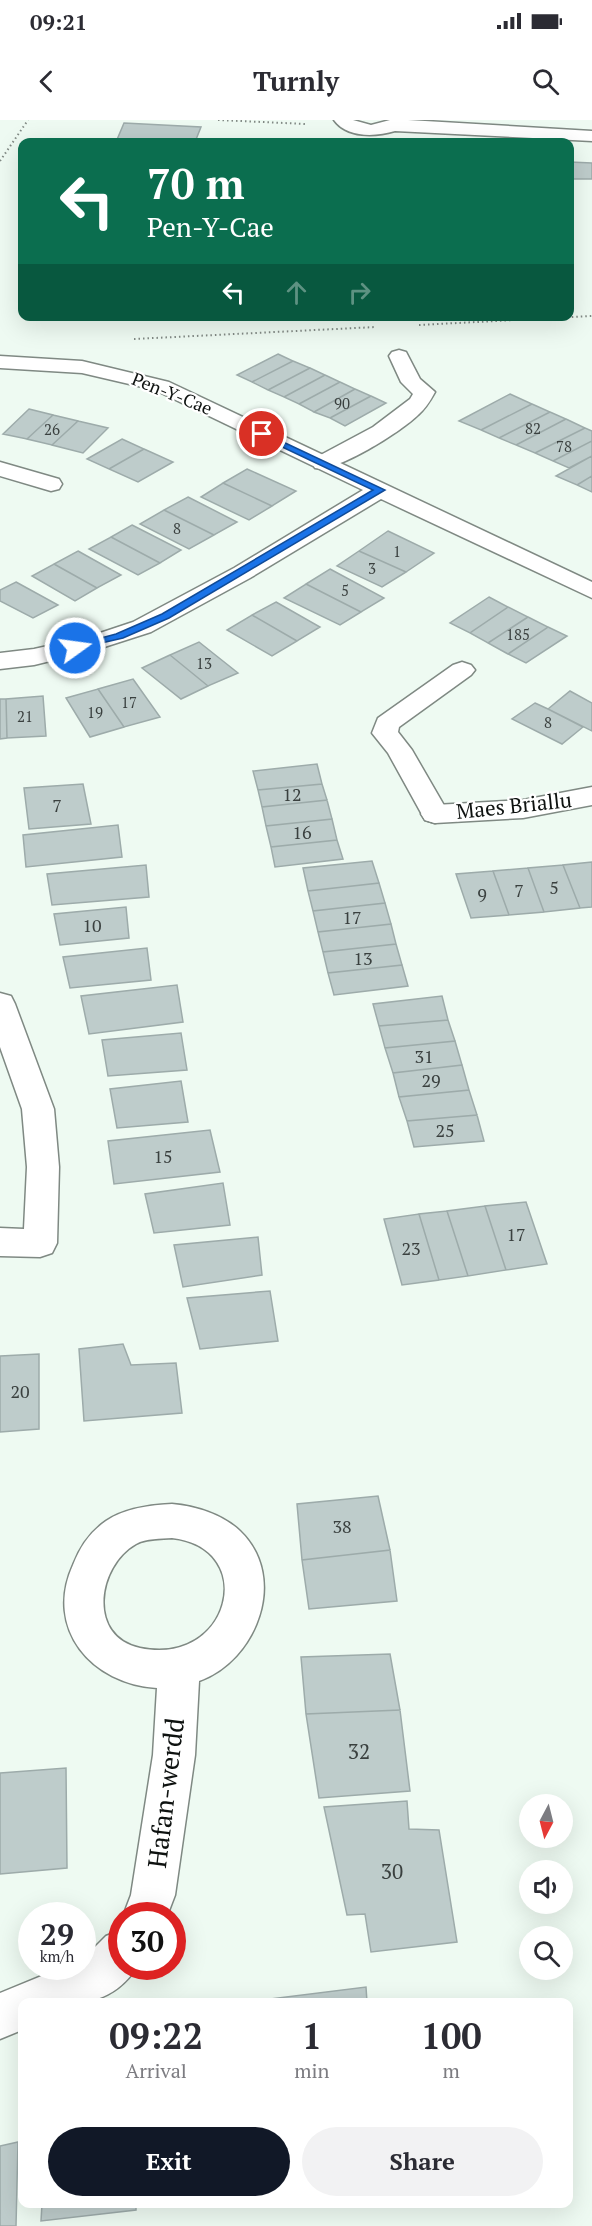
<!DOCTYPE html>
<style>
body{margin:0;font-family:"PT Serif",serif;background:#f2f2f3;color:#2b2b33;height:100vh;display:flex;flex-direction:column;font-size:22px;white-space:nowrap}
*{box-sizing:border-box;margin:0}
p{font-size:20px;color:#7c7c81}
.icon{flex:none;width:33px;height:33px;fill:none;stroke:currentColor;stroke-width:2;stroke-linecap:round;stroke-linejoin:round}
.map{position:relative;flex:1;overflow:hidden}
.panel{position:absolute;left:18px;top:1878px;width:555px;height:210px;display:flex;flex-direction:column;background:#fff;border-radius:12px;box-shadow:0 6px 24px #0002}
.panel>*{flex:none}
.hud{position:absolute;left:18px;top:18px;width:556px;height:183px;border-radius:12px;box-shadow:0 6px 24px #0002;background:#0b6e4f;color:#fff;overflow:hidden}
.needle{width:39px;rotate:187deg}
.tools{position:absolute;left:519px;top:1674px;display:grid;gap:12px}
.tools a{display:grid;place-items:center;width:54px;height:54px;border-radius:50%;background:#fff;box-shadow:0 6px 24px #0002;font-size:30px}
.speed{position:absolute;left:18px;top:1782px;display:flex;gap:12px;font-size:30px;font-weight:700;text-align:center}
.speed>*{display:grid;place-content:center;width:78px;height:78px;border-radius:50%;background:#fff;box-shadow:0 6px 24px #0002;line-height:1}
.speed small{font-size:15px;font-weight:400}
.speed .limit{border:9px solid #d22;background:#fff;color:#111}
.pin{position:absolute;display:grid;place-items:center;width:51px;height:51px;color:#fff;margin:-26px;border:3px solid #fff;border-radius:50%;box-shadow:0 2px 6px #0007}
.me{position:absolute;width:66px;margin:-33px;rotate:76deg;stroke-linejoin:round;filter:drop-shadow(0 0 4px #0008)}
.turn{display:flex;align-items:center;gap:21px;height:126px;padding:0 30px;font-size:27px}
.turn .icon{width:78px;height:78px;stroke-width:2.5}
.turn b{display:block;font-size:42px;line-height:51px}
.lanes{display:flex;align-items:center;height:57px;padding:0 30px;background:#0003;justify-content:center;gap:30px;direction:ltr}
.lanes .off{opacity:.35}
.eta{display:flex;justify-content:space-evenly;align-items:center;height:102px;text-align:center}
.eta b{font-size:36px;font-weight:800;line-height:42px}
.button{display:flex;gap:12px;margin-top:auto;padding:12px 30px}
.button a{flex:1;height:69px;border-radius:36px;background:#111827;color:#fff;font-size:24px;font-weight:800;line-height:69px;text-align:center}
.button a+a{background:#f2f2f3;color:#2b2b33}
.status{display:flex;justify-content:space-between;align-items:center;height:42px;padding:0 30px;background:#fff;direction:ltr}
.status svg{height:16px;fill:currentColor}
header{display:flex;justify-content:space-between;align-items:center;height:78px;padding:0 30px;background:#fff;font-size:27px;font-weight:800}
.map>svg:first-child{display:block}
</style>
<div class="status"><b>09:21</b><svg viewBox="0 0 49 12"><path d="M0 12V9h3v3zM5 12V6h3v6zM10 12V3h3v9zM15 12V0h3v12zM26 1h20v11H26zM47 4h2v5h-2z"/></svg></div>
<header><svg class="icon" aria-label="back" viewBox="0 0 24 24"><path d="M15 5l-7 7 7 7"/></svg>Turnly<svg class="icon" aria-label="search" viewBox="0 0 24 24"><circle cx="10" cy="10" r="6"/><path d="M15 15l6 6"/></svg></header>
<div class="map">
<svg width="592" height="2106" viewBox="0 0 592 2106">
<rect width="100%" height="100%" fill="#eefaf2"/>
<path fill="#becccb" stroke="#9dabaa" stroke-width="1.5" d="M124,3l77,4 -6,15h-79z
M570,42l22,1v16h-22z
M278,234l15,7 -41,21 -15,-7z
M293,241l17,7 -42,22 -16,-8z
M310,248l15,7 -41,22 -16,-7z
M325,255l15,7 -41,22 -15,-7z
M340,262l15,7 -41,23 -15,-8z
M355,269l16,7 -41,22 -16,-6z
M510,274l22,10 -51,26 -22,-9z
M371,276l15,7 -41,23 -15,-8z
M532,284l18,8 -51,26 -18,-8z
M29,289l24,6 -26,24 -24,-5z
M550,292l16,7 -50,26 -17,-7z
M53,295l25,6 -26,24 -25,-6z
M566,299l19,9 -50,25 -19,-8z
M78,301l30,7 -25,25 -31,-8z
M585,308l7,3v10l-39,20 -18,-8z
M122,319l22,10 -35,20 -22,-10z
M592,321v15l-23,12 -16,-7z
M144,329l29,13 -35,20 -29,-13z
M592,336v20l-15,9 -21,-9z
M247,349l49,22 -24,15 -49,-23z
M592,356v16l-15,-7z
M223,363l49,23 -23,14 -48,-23z
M188,377l49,25 -23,13 -50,-25z
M164,390l50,25 -25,14 -49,-25z
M132,405l49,25 -21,13 -49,-26z
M388,411l46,22 -28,19 -47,-21z
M111,417l49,26 -22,12 -49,-26z
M78,431l43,24 -24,13 -43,-24z
M359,431l47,21 -24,15 -45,-21z
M54,444l43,24 -22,13 -43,-25z
M330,449l54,29 -23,14 -55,-28z
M16,462l42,23 -25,13 -33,-17v-11z
M306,464l55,28 -21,13 -56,-27z
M489,477l19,10 -38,26 -20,-10z
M276,482l44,25 -23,14 -45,-26z
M508,487l20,10 -40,26 -18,-10z
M252,495l45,26 -25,15 -45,-26z
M528,497l20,10 -40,27 -20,-11z
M548,507l19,9 -41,27 -18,-9z
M199,522l39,31 -30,13 -38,-31z
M170,535l38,31 -27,13 -39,-31z
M133,559l27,38 -36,10 -26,-38z
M98,569l26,38 -34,10 -24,-39z
M570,571l22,12v28l-44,-22z
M43,576l3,40 -39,2 -1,-39z
M0,579h6l1,39 -7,1z
M535,583l13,6 35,18 -21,17 -50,-25z
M317,644l5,20 -64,6 -5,-19z
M83,664l8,40 -62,5 -5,-41z
M322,664l5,16 -65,7 -4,-17z
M327,680l5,19 -66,7 -4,-19z
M332,699l5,21 -66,7 -5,-21z
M118,705l4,32 -96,10 -3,-32z
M337,720l6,19 -68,8 -4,-20z
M372,741l7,22 -71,8 -5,-23z
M592,742v45l-12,1 -17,-43z
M146,745l3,32 -97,8 -5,-31z
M563,745l17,43 -36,4 -16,-44z
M528,748l16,44 -35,3 -16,-44z
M493,751l16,44 -38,3 -15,-44z
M379,763l6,20 -72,8 -5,-20z
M385,783l6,21 -73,8 -5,-21z
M126,787l3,31 -69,7 -6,-31z
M391,804l5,20 -73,8 -5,-20z
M396,824l6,21 -74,8 -5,-21z
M147,828l4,32 -81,8 -7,-31z
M402,845l6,21 -74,9 -6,-22z
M177,865l6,37 -94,12 -8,-38z
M442,876l6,24 -69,6 -6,-22z
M448,900l7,21 -70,7 -6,-22z
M181,913l6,37 -79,6 -6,-36z
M455,921l7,24 -69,8 -8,-25z
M462,945l7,25 -70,7 -6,-24z
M181,961l7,41 -71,6 -7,-39z
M469,970l8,25 -70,6 -8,-24z
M477,995l7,26 -70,6 -7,-26z
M210,1010l10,42 -106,12 -6,-43z
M223,1063l7,42 -76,8 -9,-39z
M526,1082l21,62 -41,6 -21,-64z
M485,1086l21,64 -38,6 -21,-65z
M447,1091l21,65 -29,4 -20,-66z
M419,1094l20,66 -37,5 -18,-66z
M258,1117l4,38 -79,12 -9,-42z
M270,1171l8,50 -78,8 -13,-51z
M123,1224l8,21 45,-2 6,50 -98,8 -5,-72z
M39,1234v75l-39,3v-76z
M378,1376l12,54 -88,10 -5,-56z
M390,1430l7,51 -88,8 -7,-49z
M390,1534l10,56 -94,4 -5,-57z
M400,1590l10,81 -91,7 -13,-84z
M66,1648l1,100 -67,6v-101z
M407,1681l2,28 30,1 18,112 -86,10 -6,-38 -18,1 -23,-108z
M366,1867l1,15h-122z
M18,2022l-2,84h-16v-80z
M42,2084h94v6l-95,11z"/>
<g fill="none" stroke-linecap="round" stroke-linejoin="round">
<defs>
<path id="lane" d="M399,230l7,2 14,27 15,13c-5,9 -9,16 -17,23 -16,16 -82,58 -103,53l-3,-5 3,-5 58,-31 37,-28 3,-5 -12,-12 -12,-26 3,-4z
M462,542l9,3 4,5 -4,5 -72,52 -1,5 14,18 37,64 -4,6 -10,3 -10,-3 -37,-67 -16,-20 6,-15 75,-53z"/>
<path id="street" d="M334,0h19l18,5 19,-5h18l184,11v10l-197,-10c-20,6 -48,7 -61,-11z
M0,236l82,5 87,21 423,200v16l-211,-99 -131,79 -99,54 -56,18 -61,15 -34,4v-16l34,-4 54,-12 45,-15 101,-54 129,-78 -208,-100 -73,-17 -82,-5z
M0,342l59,17 3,5 -3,5 -8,2 -51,-15z
M592,667v18l-69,13 -88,5 -10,-3 -4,-6 4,-6 10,-3 88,-5z
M0,873l11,3 4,8 39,105 5,58 -2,76 -5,10 -12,4 -40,-1v-28l24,1 3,-62 -5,-58 -22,-62z
M172,1384c23,2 50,10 68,27 49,47 16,130 -41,150l-4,74 -20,140 -8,21h-44l8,-21 22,-140 4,-67c-65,-4 -113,-59 -84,-123 7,-18 17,-33 33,-44 19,-13 44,-16 66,-17zM172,1418c88,10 58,129 -32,110 -53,-11 -43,-82 -4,-104 10,-6 25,-5 36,-6z
M122,1810v36h16c-31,46 -66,36 -116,36v28l-22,9v-46l66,-27h16v-6l24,-24z"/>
</defs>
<use href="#lane" stroke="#7f8983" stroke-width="3"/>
<use href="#street" stroke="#7f8983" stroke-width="3"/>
<path stroke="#818984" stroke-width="2" stroke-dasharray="1.5 3" stroke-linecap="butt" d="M218,0l88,4
M0,41l28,-41
M419,205l173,-9
M134,219l242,-12"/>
<use href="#lane" fill="#fff" fill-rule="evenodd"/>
<use href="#street" fill="#fff" fill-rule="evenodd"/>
</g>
<path fill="#1a73e8" stroke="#114b97" stroke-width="1.5" d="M262,312l123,58 -216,128 -46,20 -52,12v-4l45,-12 46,-20 211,-124 -114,-54v-4z"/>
<g text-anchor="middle" stroke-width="4.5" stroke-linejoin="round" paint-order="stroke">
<g font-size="15" fill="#3a403f">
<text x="342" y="289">90</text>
<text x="533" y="314">82</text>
<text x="52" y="315">26</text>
<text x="564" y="332">78</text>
<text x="177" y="414">8</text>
<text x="397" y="437">1</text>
<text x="372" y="454">3</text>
<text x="345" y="476">5</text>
<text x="518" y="520">185</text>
<text x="204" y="549">13</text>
<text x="129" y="588">17</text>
<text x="95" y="598">19</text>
<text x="25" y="602">21</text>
<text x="548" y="608">8</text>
</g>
<g font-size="18" fill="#0e1210" stroke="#fff">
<text transform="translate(172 274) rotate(22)" y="6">Pen-Y-Cae</text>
</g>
<g font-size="18" fill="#3a403f">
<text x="292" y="681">12</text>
<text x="57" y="692">7</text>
<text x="302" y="719">16</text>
<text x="554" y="774">5</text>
<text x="519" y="777">7</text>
<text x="482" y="781">9</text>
<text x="352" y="804">17</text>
<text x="92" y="812">10</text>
<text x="363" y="845">13</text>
<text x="424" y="943">31</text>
<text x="431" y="967">29</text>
<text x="445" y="1017">25</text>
<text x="163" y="1043">15</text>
<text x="516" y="1121">17</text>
<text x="411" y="1135">23</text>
<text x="20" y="1278">20</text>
<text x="342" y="1413">38</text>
</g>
<g font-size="21" fill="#0e1210" stroke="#fff">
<text transform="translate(514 686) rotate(-6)" y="7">Maes Briallu</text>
</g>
<g font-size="21" fill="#3a403f">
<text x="359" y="1639">32</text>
<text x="392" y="1759">30</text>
</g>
<g font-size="26" fill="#0e1210" stroke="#fff">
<text transform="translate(166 1673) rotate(-83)" y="9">Hafan-werdd</text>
</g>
</g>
</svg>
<div class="tools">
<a><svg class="needle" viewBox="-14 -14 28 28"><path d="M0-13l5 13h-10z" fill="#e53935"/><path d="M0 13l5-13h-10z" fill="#7c7c81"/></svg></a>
<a><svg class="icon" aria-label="sound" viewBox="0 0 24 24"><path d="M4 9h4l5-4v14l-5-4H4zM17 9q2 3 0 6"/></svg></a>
<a><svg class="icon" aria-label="search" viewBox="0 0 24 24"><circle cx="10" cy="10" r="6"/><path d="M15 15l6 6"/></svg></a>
</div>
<div class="speed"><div>29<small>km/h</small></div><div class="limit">30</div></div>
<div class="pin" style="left:262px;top:314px;background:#d93025"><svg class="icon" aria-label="arrive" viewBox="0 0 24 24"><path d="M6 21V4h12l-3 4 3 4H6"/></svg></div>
<svg class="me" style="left:75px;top:528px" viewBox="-20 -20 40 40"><circle r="17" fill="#1a73e8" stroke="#fff" stroke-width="3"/><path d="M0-11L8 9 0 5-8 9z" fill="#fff"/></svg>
<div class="hud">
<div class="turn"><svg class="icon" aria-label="left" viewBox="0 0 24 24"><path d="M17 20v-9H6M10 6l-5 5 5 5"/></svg><div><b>70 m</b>Pen-Y-Cae</div></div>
<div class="lanes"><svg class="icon" aria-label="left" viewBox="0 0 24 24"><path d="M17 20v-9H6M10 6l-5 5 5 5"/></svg><svg class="icon off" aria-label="ahead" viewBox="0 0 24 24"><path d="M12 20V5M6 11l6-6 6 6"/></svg><svg class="icon off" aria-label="right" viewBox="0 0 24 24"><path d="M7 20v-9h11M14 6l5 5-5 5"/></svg></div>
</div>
<section class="panel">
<div class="eta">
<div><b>09:22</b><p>Arrival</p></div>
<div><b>1</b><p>min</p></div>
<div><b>100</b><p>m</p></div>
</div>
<div class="button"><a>Exit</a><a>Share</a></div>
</section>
</div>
